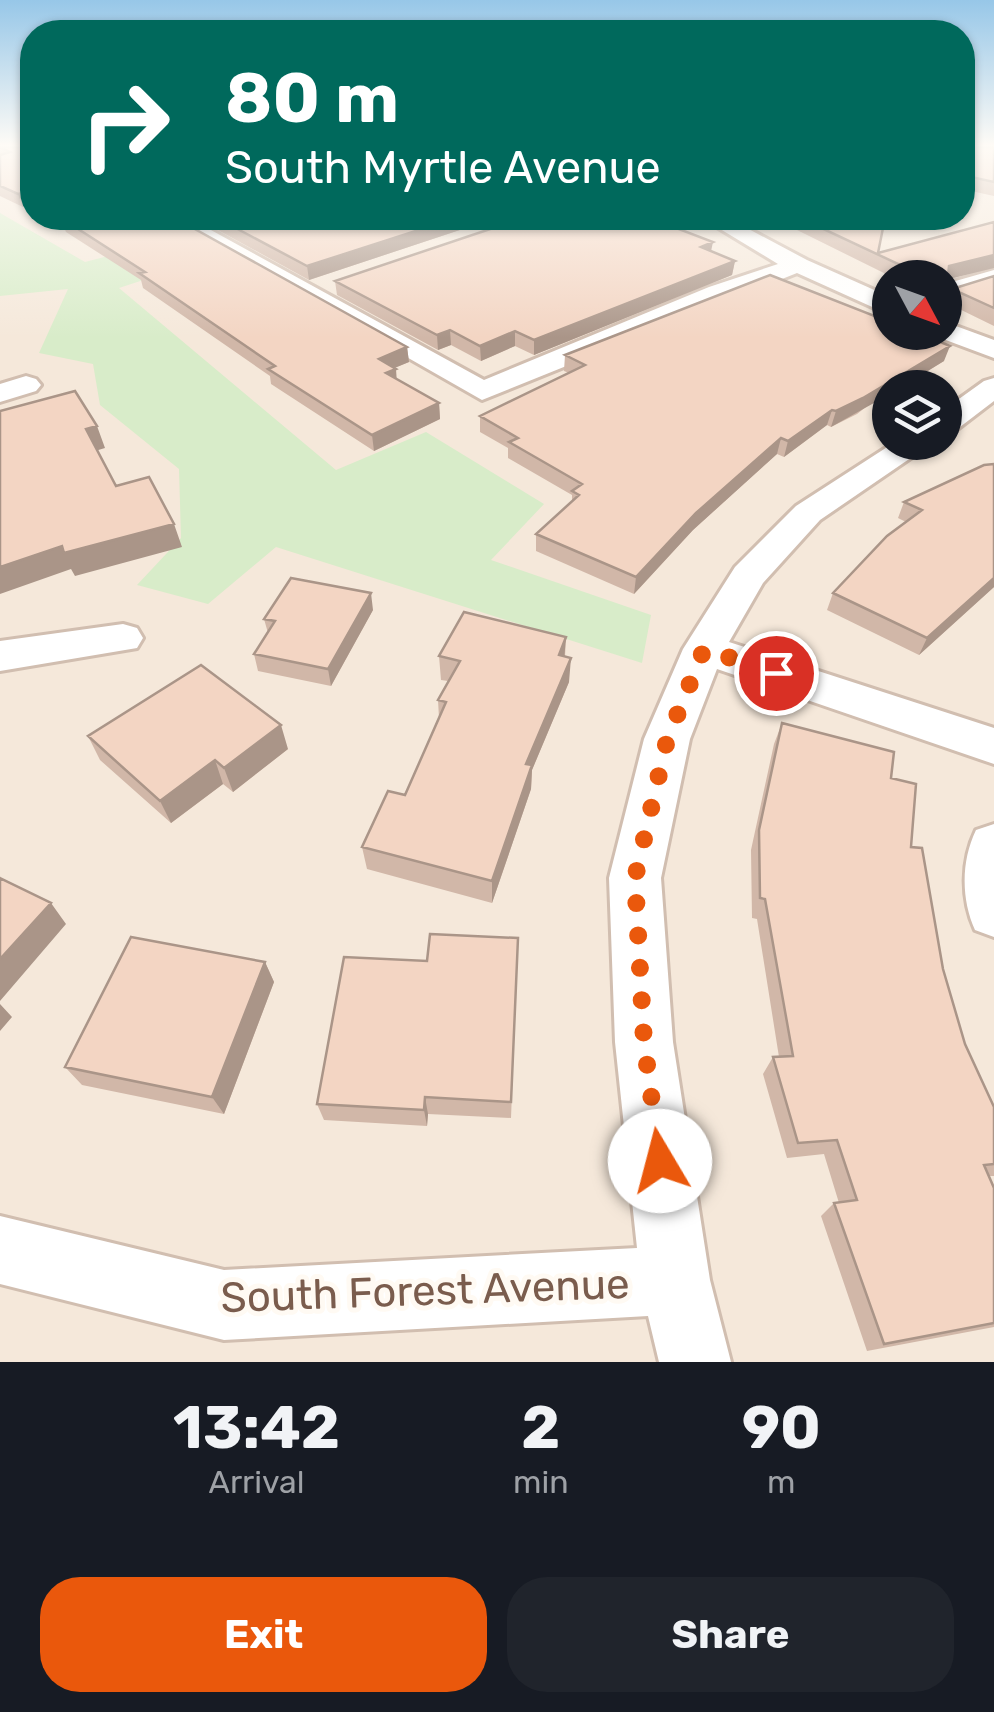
<!DOCTYPE html>
<style>
body{margin:0;font-family:Rubik,sans-serif;background:#20242c;color:#f1f3f6;height:100vh;display:flex;flex-direction:column;font-size:38px;white-space:nowrap}
*{box-sizing:border-box;margin:0}
p{font-size:32px;color:#9ea1a6}
.icon{flex:none;width:55px;height:55px;fill:none;stroke:currentColor;stroke-width:2;stroke-linecap:round;stroke-linejoin:round}
.map{position:relative;height:1362px;overflow:hidden}
.drawer{display:flex;flex-direction:column;background:#171b24;flex:1}
.drawer>*{flex:none}
.hud{position:absolute;left:20px;top:20px;width:955px;height:210px;border-radius:40px;box-shadow:0 2px 8px #0004;background:#00695c;color:#fff;overflow:hidden}
.needle{width:65px;rotate:131deg}
.tools{position:absolute;left:872px;top:260px;display:grid;gap:20px}
.tools a{display:grid;place-items:center;width:90px;height:90px;border-radius:50%;background:#171b24;box-shadow:0 2px 8px #0004;font-size:50px}
.pin{position:absolute;display:grid;place-items:center;width:85px;height:85px;color:#fff;margin:-42px;border:5px solid #fff;border-radius:50%;box-shadow:0 2px 10px #0007}
.me{position:absolute;width:110px;margin:-55px;rotate:352deg;stroke-linejoin:round;filter:drop-shadow(0 0 8px #0008)}
.turn{display:flex;align-items:center;gap:35px;height:210px;padding:0 40px;font-size:45px}
.turn .icon{width:130px;height:130px;stroke-width:2.5}
.turn b{display:block;font-size:70px;line-height:85px}
.eta{display:flex;justify-content:space-evenly;align-items:center;height:170px;text-align:center}
.eta b{font-size:60px;font-weight:700;line-height:70px}
.action{display:flex;gap:20px;margin-top:auto;padding:20px 40px}
.action a{flex:1;height:115px;border-radius:40px;background:#ea580c;color:#fff;font-size:40px;font-weight:700;line-height:115px;text-align:center}
.action a+a{background:#20242c;color:#f1f3f6}
.map>svg:first-child{display:block}
</style>
<div class="map">
<svg width="994" height="1362" viewBox="0 0 994 1362">
<rect width="100%" height="100%" fill="#fdf6ec"/>
<path fill="#f5e8da" fill-rule="evenodd" d="M0,147h32v71h930l1,-71h31v1215h-994zM890,278h55v54h-55zM890,388h55v54h-55z"/>
<path fill="#d8ecc9" d="M0,213l85,49 81,-21 32,21 -79,26 217,182 90,-38 118,72 -53,56 160,55 -9,48 -366,-116 -68,57 -71,-19 44,-47 -2,-69 -79,-64 -7,-41 -54,-11 29,-64 -68,7z"/>
<g fill="none" stroke-linecap="round" stroke-linejoin="round">
<defs>
<path id="minor" d="M163,218h26l295,162 225,-93 69,-23 -76,-46h26l79,42 83,37v18l-93,-42 -315,127z
M994,270v15l-49,15v-16z
M945,322l49,18v18l-59,-22 -2,-4h12z
M26,376l10,3 5,6 -5,6 -36,11v-18z
M994,378v23l-38,29 -11,2v-23l39,-28z
M895,442h39l-114,78 -57,63 -34,59 265,86v36l-277,-95 -27,70 -29,139 12,164 37,238 21,82h-72l-11,-46 -424,24 -224,-56v-68l224,54 413,-22 -22,-206 -6,-164 35,-139 39,-90 52,-82 61,-61z
M123,624l14,4 6,10 -6,10 -137,23v-30z
M994,824v113l-19,-7c-14,-31 -14,-69 1,-100z"/>
</defs>
<use href="#minor" stroke="#d1beb0" stroke-width="6"/>
<use href="#minor" fill="#fff" fill-rule="evenodd"/>
</g>
<path fill="#d1b7a8" d="M0,147h32v58l-9,2 -23,-11z
M962,147h32v49l-32,-7z
M196,218h300l-187,62z
M800,218h85l-7,35 116,-31v46l-46,11 -3,12v-13h-51l-97,-48z
M61,219l346,128 2,15 -15,6 2,11 43,24 1,16 -66,32 -103,-67 -1,-8 -127,-88 -2,-8 -75,-48z
M711,251l24,10 -3,14 -198,80 -19,-9 -34,15 -30,-16 -13,5 -101,-55 -2,-14z
M994,276v50l-47,-23 5,-14z
M565,355l379,6 -44,27h-10l-33,26 -26,13 -4,-2 -43,32 -7,-3 -84,76 -59,64 -98,-43v-17l36,-32v-7l-64,-37v-10l-28,-16v-16l89,-43 -5,-2z
M984,465l10,122 -75,68 -92,-45 6,-17 73,-71 -8,-4 6,-16z
M373,610l-42,76 -73,-15 -4,-17 14,-21 -4,-14z
M566,637l-1,20 4,25 -37,88 -1,19 -39,114 -125,-34 -5,-22 43,-52 34,-77 -1,-18 10,-19 -7,-1 -2,-24z
M782,723l109,55 20,69 32,122 22,75 29,63v69h-5l5,12v139l-127,24 -46,-135 13,-13h5l-15,-49 -37,4 -24,-84 10,-17h6l-22,-138 -5,-1 -1,-68 23,-106z
M88,736l200,13 -55,43 -10,-8 -52,39 -71,-63z
M518,938l-7,180 -83,-4 -1,12 -103,-6 -7,-16 110,-143z
M265,962l9,20 -50,132 -142,-29 -17,-18z"/>
<path fill="#aa9588" d="M32,191v14l-9,2 -5,-13z
M456,218h40l-187,62 -2,-14z
M713,242l-3,14 -9,-9z
M994,255v13l-49,12 4,-14z
M735,261l-3,14 -198,80v-15z
M450,330l1,15 -13,5 -1,-15z
M515,331v15l-34,15 -1,-15z
M950,346l-6,15 -44,27h-10v6l-59,33 5,-16z
M407,347l2,15 -29,12 -1,-15z
M396,369l1,15 -11,-11z
M439,403l1,16 -66,32 -2,-16z
M832,410l-5,15 -43,32 4,-16z
M97,426l8,22 -10,3 -9,-22z
M781,438l-4,16 -84,76 -59,64 2,-17 60,-64z
M174,524l8,23 -107,29 -4,-7 -71,25v-27l62,-21z
M994,578v9l-75,68 8,-17z
M371,593l2,17 -42,76 -3,-17z
M566,637l-2,24 -5,-6z
M571,658l-2,24 -37,88 -1,19 -39,114v-22l34,-117z
M281,725l7,24 -55,43 -9,-24z
M215,760l8,24 -52,39 -11,-22z
M51,903l15,21 -66,77v-42z
M265,962l9,20 -50,132 -12,-17z
M0,1004l12,13 -12,14z
M425,1097l3,17 -1,12 -3,-16z"/>
<path fill="#f3d5c3" stroke="#aa9588" stroke-width="2.5" d="M0,147h32v44l-14,3 -18,-8v-31l10,-3z
M962,147h32v35l-32,-7z
M61,218h114l232,129 -28,12 17,10 -10,4 53,30 -67,32 -104,-66 7,-3 -136,-93 6,-1z
M217,218h239l-149,48z
M523,218h127l63,24 -12,5 34,14 -201,79 -19,-9 -35,15 -30,-16 -13,5 -102,-54z
M800,218h85l-7,35 116,-31v33l-45,11 -2,20 -2,-1v-7h-17z
M770,275l120,47v10h27l33,14 -87,52 -27,13 -4,-1 -44,31 -7,-3 -85,75 -60,64 -100,-43 43,-39 -7,-4 10,-7 -73,-42 9,-4 -38,-22 105,-51 -20,-10z
M994,276v32l-42,-19z
M75,391l22,35 -11,3 30,57 33,-9 25,47 -110,29 -2,-7 -62,21v-156z
M994,464v114l-67,60 -94,-45 54,-57 35,-26 -18,-8 80,-37z
M291,578l80,15 -43,76 -74,-15 21,-33 -11,-2z
M464,612l102,25 -7,18 12,3 -45,106 6,1 -40,116 -130,-34 26,-56 17,4 41,-93 -8,-2 22,-39 -21,-5z
M201,665l80,60 -57,43 -9,-8 -55,41 -72,-65z
M782,723l112,29 -3,26 25,6 -5,63 11,1 21,121 22,75 29,63v57l-10,1 10,23v135l-110,21 -50,-141 23,-3 -20,-60 -39,3 -25,-86 20,-1 -28,-157 -5,-1 -1,-68z
M0,878l51,25 -51,56z
M430,934l88,4 -7,164 -86,-5 -1,13 -107,-6 27,-147 83,4z
M131,937l134,25 -53,135 -147,-30z"/>
<linearGradient id="sky" x2="0" y2="1"><stop stop-color="#97c7e8"/><stop offset="0.43" stop-color="#fefbf6"/><stop offset="1" stop-color="#fefbf6" stop-opacity="0"/></linearGradient>
<rect width="994" height="338" fill="url(#sky)"/>
<g fill="none" stroke-linecap="round" stroke-linejoin="round">
<path stroke="#ea580c" stroke-width="18" stroke-dasharray="0 32.4" d="M660,1161l-16,-119 -9,-164 32,-138 37,-91 72,24"/>
</g>
<g text-anchor="middle" stroke-width="10" stroke-linejoin="round" paint-order="stroke">
<g font-size="42" fill="#7a5c4d" stroke="#fffaf3">
<text transform="translate(425 1290) rotate(-2)" y="15">South Forest Avenue</text>
</g>
</g>
</svg>
<div class="tools">
<a><svg class="needle" viewBox="-14 -14 28 28"><path d="M0-13l5 13h-10z" fill="#e53935"/><path d="M0 13l5-13h-10z" fill="#9ea1a6"/></svg></a>
<a><svg class="icon" aria-label="layers" viewBox="0 0 24 24"><path d="M12 4l9 5-9 5-9-5zM3 14l9 5 9-5"/></svg></a>
</div>
<div class="pin" style="left:776px;top:673px;background:#d93025"><svg class="icon" aria-label="arrive" viewBox="0 0 24 24"><path d="M6 21V4h12l-3 4 3 4H6"/></svg></div>
<svg class="me" style="left:660px;top:1161px" viewBox="-20 -20 40 40"><circle r="19" fill="#fff"/><path d="M0-13L10 11 0 6-10 11z" fill="#ea580c"/></svg>
<div class="hud">
<div class="turn"><svg class="icon" aria-label="right" viewBox="0 0 24 24"><path d="M7 20v-9h11M14 6l5 5-5 5"/></svg><div><b>80 m</b>South Myrtle Avenue</div></div>
</div>
</div>
<section class="drawer">
<div class="eta">
<div><b>13:42</b><p>Arrival</p></div>
<div><b>2</b><p>min</p></div>
<div><b>90</b><p>m</p></div>
</div>
<div class="action"><a>Exit</a><a>Share</a></div>
</section>
